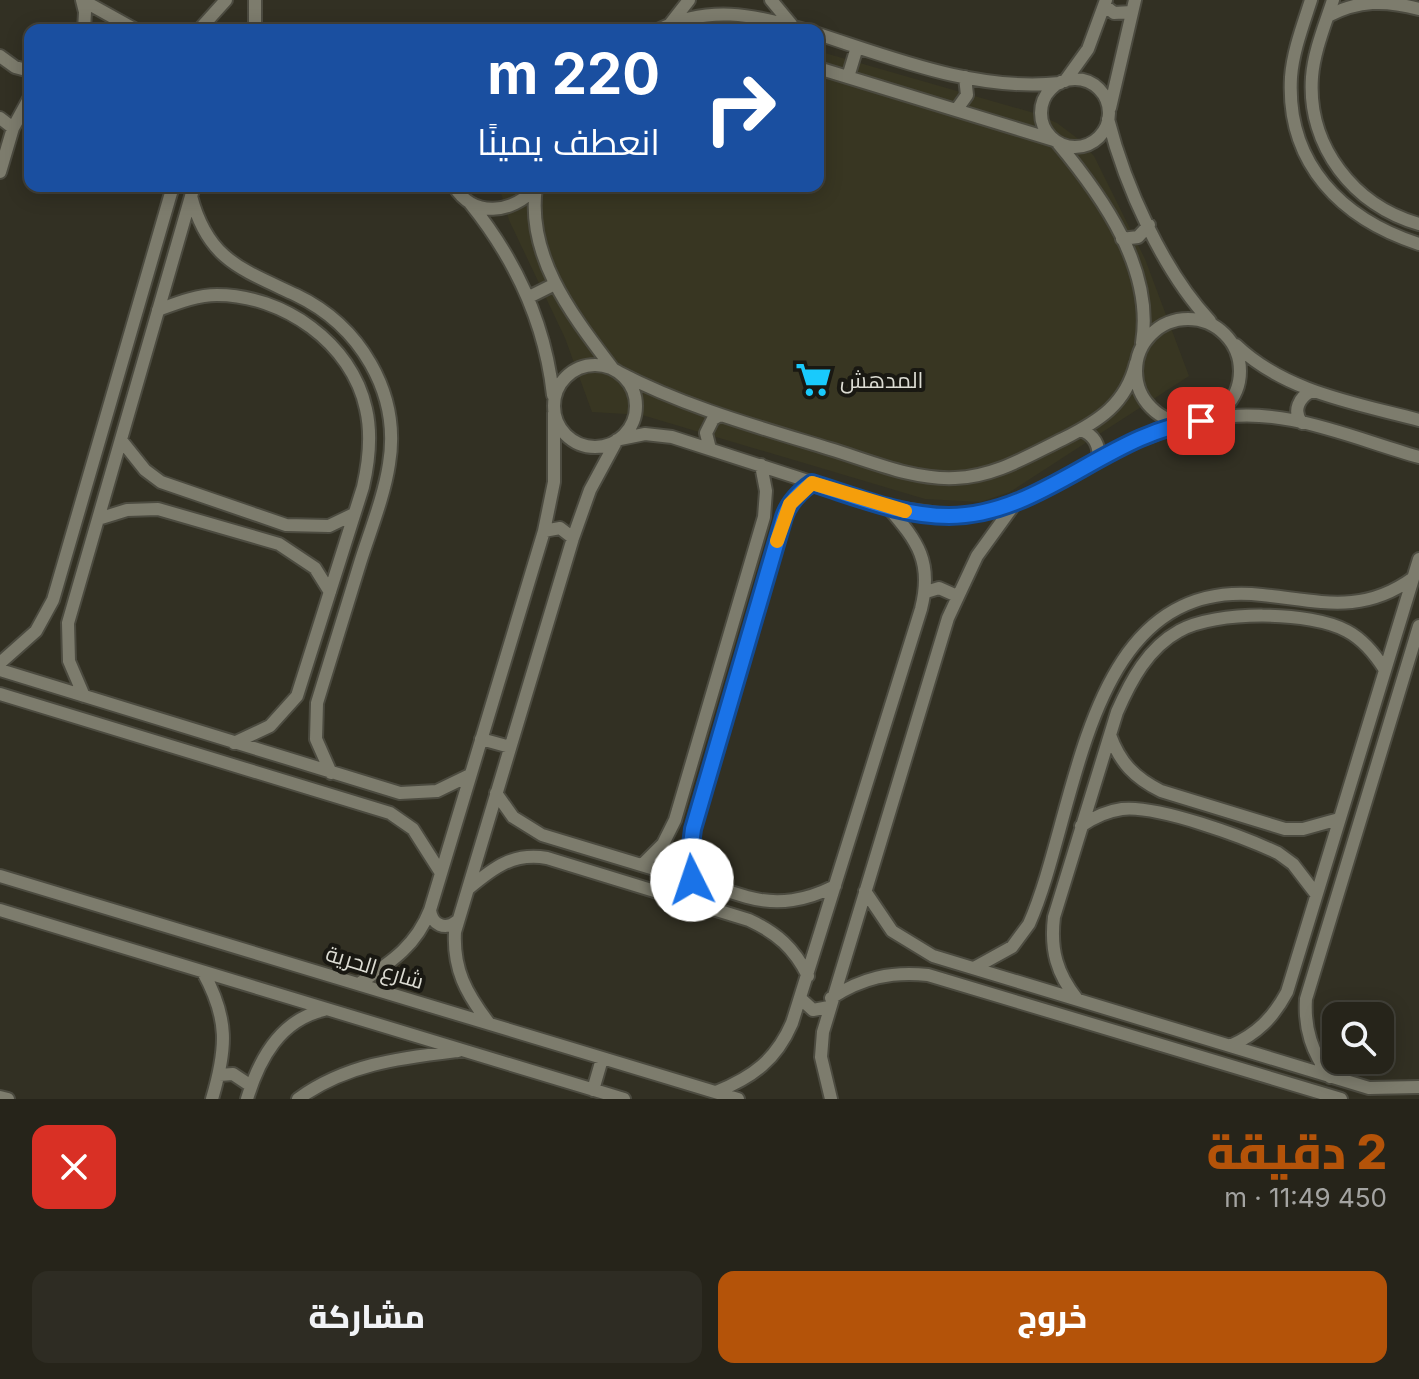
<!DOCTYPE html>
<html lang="ar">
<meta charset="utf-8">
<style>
body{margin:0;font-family:Inter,Cairo,sans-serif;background:#2e2c23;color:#f1f3f6;direction:rtl;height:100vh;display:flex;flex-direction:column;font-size:30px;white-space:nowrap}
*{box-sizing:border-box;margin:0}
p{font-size:26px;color:#a4a4a2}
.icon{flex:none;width:44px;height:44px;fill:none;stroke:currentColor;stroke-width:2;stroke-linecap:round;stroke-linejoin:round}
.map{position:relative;height:1099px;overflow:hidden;direction:ltr}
.side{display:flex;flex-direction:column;background:#26241a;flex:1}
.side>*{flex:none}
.banner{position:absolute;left:24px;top:24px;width:800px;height:168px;border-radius:16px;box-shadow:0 4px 20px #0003,0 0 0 2px #424139;direction:rtl;background:#1a4fa0;color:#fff;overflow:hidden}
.fabs{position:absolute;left:1322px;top:1002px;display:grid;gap:16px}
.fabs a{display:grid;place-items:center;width:72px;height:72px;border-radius:16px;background:#26241a;box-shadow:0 4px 20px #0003,0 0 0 2px #424139;font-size:40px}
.pin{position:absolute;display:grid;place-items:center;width:68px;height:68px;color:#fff;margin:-34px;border-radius:16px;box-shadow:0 4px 12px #0006}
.me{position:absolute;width:88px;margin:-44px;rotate:356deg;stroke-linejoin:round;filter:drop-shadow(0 0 6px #0008)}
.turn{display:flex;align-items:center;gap:28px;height:168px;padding:0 32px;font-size:36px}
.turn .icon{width:104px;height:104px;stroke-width:2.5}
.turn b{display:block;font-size:56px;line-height:68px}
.round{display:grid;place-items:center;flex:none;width:84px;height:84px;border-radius:16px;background:#2e2c23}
.overview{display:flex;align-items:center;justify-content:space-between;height:136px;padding:0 32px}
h1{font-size:48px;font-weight:800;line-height:60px;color:#b45309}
.cta{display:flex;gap:16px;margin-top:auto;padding:16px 32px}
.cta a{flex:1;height:92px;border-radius:16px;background:#b45309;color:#fff;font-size:32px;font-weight:800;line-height:92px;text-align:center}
.cta a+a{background:#2e2c23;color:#f1f3f6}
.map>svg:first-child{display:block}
</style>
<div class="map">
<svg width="1419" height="1099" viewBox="0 0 1419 1099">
<rect width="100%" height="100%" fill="#323023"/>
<path fill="#383622" d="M818,51l216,62 23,10 20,15 17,18 51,103 44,117 -179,116 -30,10 -55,-3 -283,-84 -50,-3 -27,-74 -56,-118 -10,-34h319z"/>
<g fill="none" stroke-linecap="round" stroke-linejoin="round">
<defs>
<path id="minor" d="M82,0l54,30
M82,0l3,12 -1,18
M255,0v30
M771,0l20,24
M1311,0c-8,25 -18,51 -20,77 -5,87 51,142 128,167
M1333,0c-8,25 -19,51 -21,77 -5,69 42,129 107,147
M1105,6l9,7 18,-1
M1328,16c31,-16 57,-16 91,-7
M671,23l18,-23
M199,30l27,-30
M658,30c50,-25 95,-16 146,0
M818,34c77,25 160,58 242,49
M0,56l15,11 15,4
M818,68l236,72
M848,77l9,-30
M1041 113a34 34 0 1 1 68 0a34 34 0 1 1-68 0Z
M1065,81l23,-32 18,-49
M1110,108l25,-108
M957,109l10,-14 -2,-18
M0,118l13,10
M1108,119c17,67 55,152 102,202
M1057,142c46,55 97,127 85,201
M0,172l13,-44 17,-31
M454,186c19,32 58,28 81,2
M536,187c-10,70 37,129 77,182
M191,196c17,64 50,73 105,99 63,30 105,97 93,169 -5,33 -19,67 -29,99 -14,47 -29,93 -43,140l-1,36 15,34
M470,203c46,57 75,119 83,192
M1122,239l16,-2 11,-12
M529,297l26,-13
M158,310c19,-7 39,-15 59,-15 66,0 135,48 149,114 6,26 3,52 -3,78l-66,209 -27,30 -36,17
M1136 371a52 52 0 1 1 104 0a52 52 0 1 1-104 0Z
M1236,345c49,47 119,58 183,75
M554 406a41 41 0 1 1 82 0a41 41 0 1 1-82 0Z
M618,372c67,35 140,55 212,77 40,12 83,31 125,29 39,-1 73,-22 108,-39 36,-18 63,-35 73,-76
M1212,419c68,-15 142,20 207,38
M1302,423c-10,-12 -3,-26 10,-32
M1081,430c13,5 19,15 17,29
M620,439l25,-5 27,3 216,70 65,9 21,-2 42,-12 108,-56 60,-23
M121,440l24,30 16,12 125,43 43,1 25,-12
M710,449l-4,-16 7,-14 7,-4
M98,519l29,-9 31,-1 121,35 36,24 15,24
M544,531l16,-3 13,10
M926,592l13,-4 18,8
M0,663l36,-32 17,-31 120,-414
M0,670l400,123 37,-2 33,-16
M0,694l390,119 23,16 28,44
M84,696l-15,-35 -1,-38 126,-437
M1110,735c10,28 25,43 51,56l124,38h18l36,-10
M481,739l29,8
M496,793l17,24 29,18 205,62c32,9 60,3 88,-11
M1081,826c13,-9 26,-15 41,-17 36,-4 122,28 156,44l15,11 23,30
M642,865l21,-21 12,-24 89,-303 2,-26 -5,-26
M0,876l738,223
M692,880l-3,-20 4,-31 91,-312 12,-21 16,-13
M468,889c25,-21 45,-37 79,-31l202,62c28,13 45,28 59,56
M865,891l27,40 41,25 436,132 50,-1
M0,910l624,189
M430,910c2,15 15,21 27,11
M974,968l38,-21 17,-23c51,-115 54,-349 233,-329 58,6 100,20 151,-17
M203,972c26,47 24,76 9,127
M360,983c31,-21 56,-37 70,-73l114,-379 10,-49v-69
M831,998c31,-20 60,-27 97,-23l413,124
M801,999l12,11 16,-3
M1077,999c-20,-25 -27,-49 -23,-82l63,-205c14,-32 31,-64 62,-81 36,-21 132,-20 168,0 17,9 28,23 38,39
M488,1022c-22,-29 -35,-53 -33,-90l118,-394 17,-48 27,-50
M1230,1046c27,-12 43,-28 57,-54l132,-433
M219,1075l14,-1 18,12
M1330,1077c-18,-25 -26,-48 -24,-78l113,-373
M593,1090l9,-31
M716,1092c37,-15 60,-32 76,-69l129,-414c12,-47 -3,-67 -33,-102
M0,1097l8,2
M247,1099c12,-40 33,-79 77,-89
M298,1099c48,-35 102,-41 160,-48
M831,1099l-10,-42 2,-25 125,-414 29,-62 39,-54"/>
</defs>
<use href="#minor" stroke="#4c4b40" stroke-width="16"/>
<use href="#minor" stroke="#7d7c6d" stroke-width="12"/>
</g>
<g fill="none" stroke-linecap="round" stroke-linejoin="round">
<defs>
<path id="route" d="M692,880l-3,-20 4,-31 91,-312c5,-15 15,-25 28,-34 45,14 90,33 137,33 93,0 161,-85 252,-95"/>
</defs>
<use href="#route" stroke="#114b97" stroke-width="20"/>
<use href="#route" stroke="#1a73e8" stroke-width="14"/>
<path stroke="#f59e0b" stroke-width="14" d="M777,541l13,-37 22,-21 93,28"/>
</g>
<defs>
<symbol id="supermarket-bare" viewBox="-9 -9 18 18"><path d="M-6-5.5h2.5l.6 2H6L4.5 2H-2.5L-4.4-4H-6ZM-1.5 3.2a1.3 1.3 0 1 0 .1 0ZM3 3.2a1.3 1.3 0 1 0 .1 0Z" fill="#19cafc" stroke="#191812" stroke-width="2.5" paint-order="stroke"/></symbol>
</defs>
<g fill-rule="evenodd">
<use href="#supermarket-bare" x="788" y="354" width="51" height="51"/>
</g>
<g text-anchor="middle" stroke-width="8" stroke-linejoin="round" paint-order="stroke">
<g font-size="22" fill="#dcdcd3" stroke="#191812" text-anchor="start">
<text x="840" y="388">المدهش</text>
</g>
<g font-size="22" fill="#dcdcd3" stroke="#191812">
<text transform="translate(375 967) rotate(17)" y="8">شارع الحرية</text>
</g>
</g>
</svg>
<div class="fabs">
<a><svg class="icon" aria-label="search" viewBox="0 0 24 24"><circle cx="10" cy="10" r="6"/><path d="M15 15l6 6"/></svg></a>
</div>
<div class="pin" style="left:1201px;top:421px;background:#d93025"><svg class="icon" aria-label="arrive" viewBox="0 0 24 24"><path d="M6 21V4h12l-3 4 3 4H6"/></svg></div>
<svg class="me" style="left:692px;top:880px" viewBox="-20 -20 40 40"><circle r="19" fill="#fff"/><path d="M0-13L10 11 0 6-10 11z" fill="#1a73e8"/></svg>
<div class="banner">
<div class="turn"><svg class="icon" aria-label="right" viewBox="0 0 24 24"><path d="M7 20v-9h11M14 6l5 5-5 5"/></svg><div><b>220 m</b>انعطف يمينًا</div></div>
</div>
</div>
<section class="side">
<div class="overview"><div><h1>2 دقيقة</h1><p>450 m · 11:49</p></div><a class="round" style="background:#d93025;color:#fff"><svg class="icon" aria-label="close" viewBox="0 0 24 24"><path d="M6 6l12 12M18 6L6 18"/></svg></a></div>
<div class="cta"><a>خروج</a><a>مشاركة</a></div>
</section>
